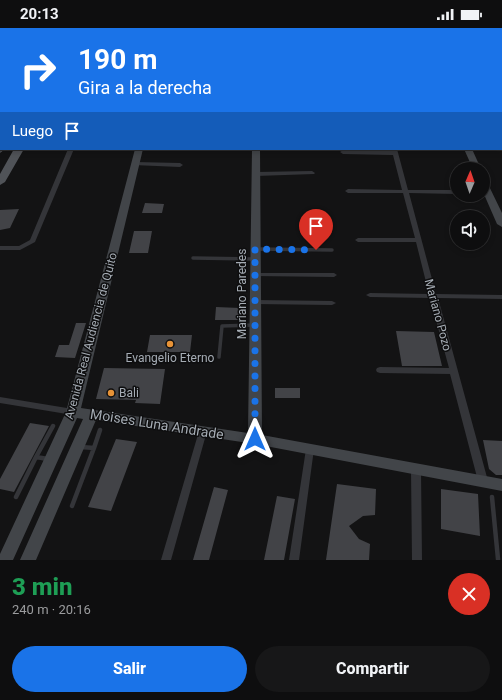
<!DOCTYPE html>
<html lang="es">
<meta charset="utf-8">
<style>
body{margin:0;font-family:Roboto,sans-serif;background:#171718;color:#f1f3f6;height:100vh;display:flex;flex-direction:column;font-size:15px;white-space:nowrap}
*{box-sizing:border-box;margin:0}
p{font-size:13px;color:#9b9c9e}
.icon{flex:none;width:22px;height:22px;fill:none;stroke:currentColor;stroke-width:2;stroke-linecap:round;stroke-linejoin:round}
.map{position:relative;height:532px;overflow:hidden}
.side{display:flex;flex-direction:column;background:#0e0e0f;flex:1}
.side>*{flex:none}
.hud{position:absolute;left:0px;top:0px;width:502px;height:122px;box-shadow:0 2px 6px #0003,0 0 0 1px #2e2e2f;background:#1a73e8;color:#fff;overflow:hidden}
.needle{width:26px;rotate:2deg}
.tools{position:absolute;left:450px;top:134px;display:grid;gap:8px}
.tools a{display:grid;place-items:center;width:40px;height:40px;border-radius:50%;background:#0e0e0f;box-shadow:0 2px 6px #0003,0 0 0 1px #2e2e2f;font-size:20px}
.pin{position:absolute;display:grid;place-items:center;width:34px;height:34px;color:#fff;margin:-41px -17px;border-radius:50% 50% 50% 0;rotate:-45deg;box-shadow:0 0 4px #0007}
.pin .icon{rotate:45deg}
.me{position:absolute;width:44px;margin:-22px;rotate:0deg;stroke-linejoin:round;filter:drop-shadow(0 0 3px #0008)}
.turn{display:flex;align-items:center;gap:14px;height:84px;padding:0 12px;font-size:18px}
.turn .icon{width:52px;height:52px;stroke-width:2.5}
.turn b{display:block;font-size:28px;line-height:34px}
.then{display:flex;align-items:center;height:38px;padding:0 12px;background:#0003;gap:8px;font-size:15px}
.round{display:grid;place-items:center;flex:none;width:42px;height:42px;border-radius:21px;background:#171718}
.headline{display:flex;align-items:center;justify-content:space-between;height:68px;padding:0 12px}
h1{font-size:24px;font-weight:800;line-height:30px;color:#1e9e55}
.cta{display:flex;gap:8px;margin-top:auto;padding:8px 12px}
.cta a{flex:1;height:46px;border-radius:24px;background:#1a73e8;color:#fff;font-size:16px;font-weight:800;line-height:46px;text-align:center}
.cta a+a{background:#171718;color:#f1f3f6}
.status{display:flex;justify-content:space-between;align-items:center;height:28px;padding:0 20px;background:#0e0e0f;direction:ltr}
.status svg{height:11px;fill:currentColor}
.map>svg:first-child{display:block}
</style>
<div class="status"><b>20:13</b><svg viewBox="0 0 49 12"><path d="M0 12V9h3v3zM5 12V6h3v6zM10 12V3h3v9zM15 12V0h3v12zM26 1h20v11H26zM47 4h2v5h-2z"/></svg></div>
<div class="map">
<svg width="502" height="532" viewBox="0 0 502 532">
<rect width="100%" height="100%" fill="#131314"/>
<path fill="#424347" d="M145,175l19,1 -2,9h-20z
M19,181l-9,19 -10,2v-20z
M134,203h18l-4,22h-19z
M216,279l24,1 -1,12h-24z
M76,295h10l-11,35 -20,-1 4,-12h10z
M396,303l38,1 8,34h-40z
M150,307h42l-2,17h-43z
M104,340l61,1 -5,35 -25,-1 1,-3 -40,-1z
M275,360h25v10h-25z
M30,395l19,3 -35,66 -14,-3v-10z
M116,411l21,3 -26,69 -23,-4z
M483,412l19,1v34h-6l-7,-6z
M337,456l39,5 -1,26 -12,1 -14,10 10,13 11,5 -1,16h-43z
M214,459l14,3 -19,70h-16z
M441,461l37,5 2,42 -39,-7z
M277,468l18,3 -11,61h-20z"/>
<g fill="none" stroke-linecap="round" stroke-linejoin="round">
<path stroke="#343539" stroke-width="3.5" d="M256,221l76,1
M193,230l61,1
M219,329l3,-31 32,-1"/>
<path stroke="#343539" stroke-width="4.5" d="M81,419l13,1 6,-18
M48,431l-12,-2 17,-31
M16,469l20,-40
M492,469l6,62
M72,478l22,-58"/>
<path fill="#343539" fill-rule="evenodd" d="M219,0h4v1h-4z
M339,0h4v1h-4z
M0,1h1v3h-1z
M0,22h1v3h-1z
M501,41h1v2h-1z
M0,57h1v2h-1z
M0,65h1v3h-1z
M68,121h6l-39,93 -15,8h-20v-4h19l11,-6z
M391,121h6l11,41h49v4l-48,-1 27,101 66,1v4l-64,-1 50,183 -2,3 -3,1 -3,-1 -2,-3 -28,-107 -70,-1 -3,-1 -1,-2 1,-2 3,-1 69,1 -19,-70 -60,-1 -4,-2 4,-2 59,1 -13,-52h-58l-3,-2 3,-2h57l-12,-45h-55l-3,-2 3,-2 54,1 -9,-35 -50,-1 -3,-2 3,-2 49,1z
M135,134l45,1 3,2 -3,2 -47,-2v-2z
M312,143l3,2 -1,1 -58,2 -3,-2 3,-2z
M255,245h79l3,2 -3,2 -81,-1 -1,-1 1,-1z
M252,272l80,1 4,2 -4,2 -77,-1h-3l-1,-2z
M0,369l73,12 3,1 1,2 -1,2 -3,1 -73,-12z
M203,400l3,1 1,2 -36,129h-10l38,-129 1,-2z
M310,417l3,1 1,3 -15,111h-10l17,-111 1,-3z
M416,438l3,1 2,3 1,90h-10l-1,-90 2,-3z"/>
<path fill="#424549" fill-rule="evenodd" d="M425,0h6v1h-6z
M135,121h8l-62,259 167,25 4,-284h8l2,286 240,44v12l-247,-47 -159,-24 -60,140h-16l63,-141 -6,-1 -64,142h-13v-6l66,-142z
M464,121h8l9,20h-8z
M483,151l4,3 15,31v14l-5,-3 -14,-32z"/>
<path fill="#505358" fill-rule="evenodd" d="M81,0h6v1h-6z
M1,117v4h4l-5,4z
M14,121h10l-19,33 -5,3v-11z"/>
</g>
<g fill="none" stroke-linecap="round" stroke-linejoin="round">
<path stroke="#1a73e8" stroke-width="7" stroke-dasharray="0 12.6" d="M255,411v-190l61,1"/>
</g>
<g fill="#e89337" stroke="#0e0e0f" stroke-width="1.5">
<circle cx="170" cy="316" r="4"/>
<circle cx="111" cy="365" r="4"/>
</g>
<g text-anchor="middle" stroke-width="3" stroke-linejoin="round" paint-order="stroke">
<g font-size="12" fill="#a5acb4" stroke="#0e0e0f">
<text transform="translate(242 266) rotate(-90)" y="4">Mariano Paredes</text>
<text transform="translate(438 287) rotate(75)" y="4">Mariano Pozo</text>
<text transform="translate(91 308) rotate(-75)" y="4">Avenida Real Audiencia de Quito</text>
</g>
<g font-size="12" fill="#a5acb4" stroke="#0e0e0f">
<text x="170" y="334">Evangelio Eterno</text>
<text x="119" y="369" text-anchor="start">Bali</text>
</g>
<g font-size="14" fill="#a5acb4" stroke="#0e0e0f">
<text transform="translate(157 396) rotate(9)" y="5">Moises Luna Andrade</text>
</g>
</g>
</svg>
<div class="tools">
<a><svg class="needle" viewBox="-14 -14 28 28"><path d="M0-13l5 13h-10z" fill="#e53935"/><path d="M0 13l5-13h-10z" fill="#9b9c9e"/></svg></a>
<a><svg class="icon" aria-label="sound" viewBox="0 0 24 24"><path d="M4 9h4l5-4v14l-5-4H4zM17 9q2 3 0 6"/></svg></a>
</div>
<div class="pin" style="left:316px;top:222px;background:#d93025"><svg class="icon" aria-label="arrive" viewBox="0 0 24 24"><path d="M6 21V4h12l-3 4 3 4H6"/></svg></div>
<svg class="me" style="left:255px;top:411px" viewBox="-20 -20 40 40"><path d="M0-17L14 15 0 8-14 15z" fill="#1a73e8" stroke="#fff" stroke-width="4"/></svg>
<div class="hud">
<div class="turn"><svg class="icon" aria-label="right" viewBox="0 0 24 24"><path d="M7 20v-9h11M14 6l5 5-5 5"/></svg><div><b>190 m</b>Gira a la derecha</div></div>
<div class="then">Luego<svg class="icon" aria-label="arrive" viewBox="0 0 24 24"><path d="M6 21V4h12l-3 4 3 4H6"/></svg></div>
</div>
</div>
<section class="side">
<div class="headline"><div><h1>3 min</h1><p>240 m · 20:16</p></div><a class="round" style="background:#d93025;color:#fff"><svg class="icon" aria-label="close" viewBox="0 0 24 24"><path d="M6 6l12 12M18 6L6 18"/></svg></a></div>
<div class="cta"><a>Salir</a><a>Compartir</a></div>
</section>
